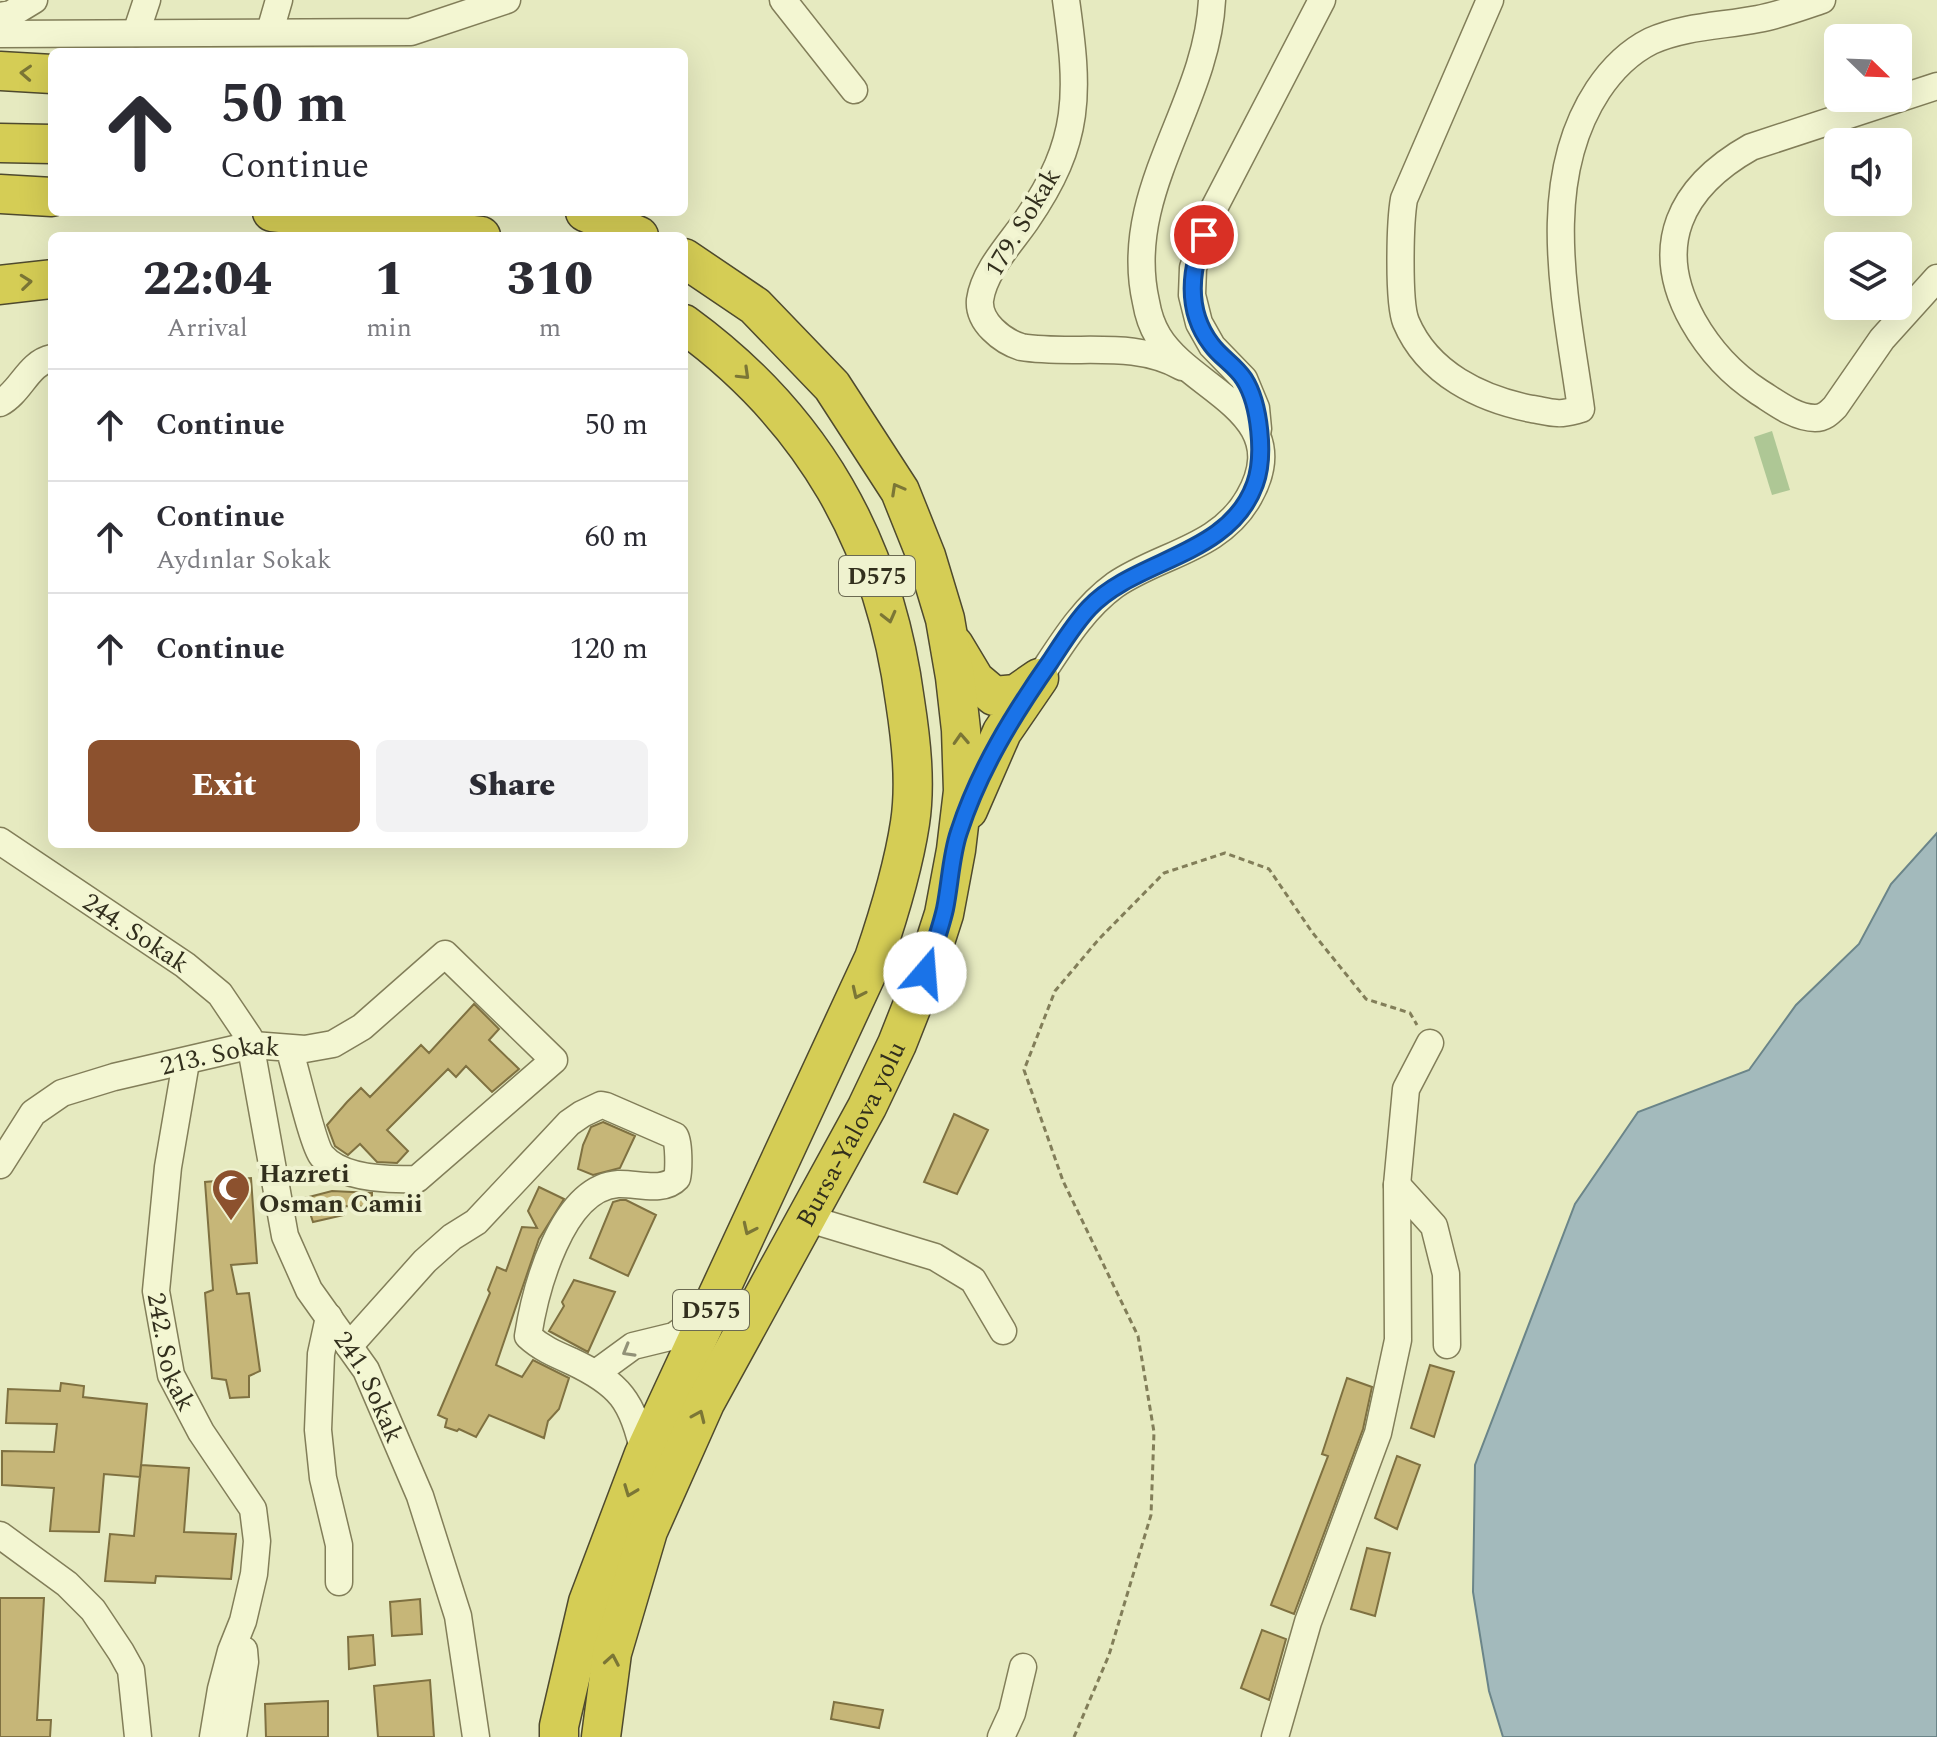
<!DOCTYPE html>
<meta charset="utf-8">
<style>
body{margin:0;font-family:Spectral,serif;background:#f2f2f3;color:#2b2b33;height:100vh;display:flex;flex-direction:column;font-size:30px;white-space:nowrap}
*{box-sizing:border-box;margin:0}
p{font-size:26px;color:#7c7c81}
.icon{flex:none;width:44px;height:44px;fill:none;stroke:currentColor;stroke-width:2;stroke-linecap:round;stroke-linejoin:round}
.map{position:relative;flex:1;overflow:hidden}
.side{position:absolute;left:48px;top:232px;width:640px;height:616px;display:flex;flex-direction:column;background:#fff;border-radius:12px;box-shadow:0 8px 32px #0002}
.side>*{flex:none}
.guide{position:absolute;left:48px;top:48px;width:640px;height:168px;border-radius:12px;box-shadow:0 8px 32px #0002;background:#fff;color:#2b2b33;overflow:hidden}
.needle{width:52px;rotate:113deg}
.tools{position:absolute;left:1824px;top:24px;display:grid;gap:16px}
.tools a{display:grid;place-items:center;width:88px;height:88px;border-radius:12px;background:#fff;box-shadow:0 8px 32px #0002;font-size:40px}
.pin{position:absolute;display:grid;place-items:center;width:68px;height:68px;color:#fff;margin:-34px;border:4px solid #fff;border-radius:50%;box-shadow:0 2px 8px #0007}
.me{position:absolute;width:88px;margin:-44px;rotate:18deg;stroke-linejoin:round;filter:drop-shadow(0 0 6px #0008)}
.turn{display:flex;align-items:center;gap:28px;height:168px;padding:0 40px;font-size:36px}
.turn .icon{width:104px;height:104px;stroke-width:2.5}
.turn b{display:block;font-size:56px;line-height:68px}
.eta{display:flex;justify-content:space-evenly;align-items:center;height:136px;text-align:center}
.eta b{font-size:48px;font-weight:800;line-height:56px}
.button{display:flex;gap:16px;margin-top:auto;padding:16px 40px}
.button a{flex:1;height:92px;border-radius:12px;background:#8c512e;color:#fff;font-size:32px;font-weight:800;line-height:92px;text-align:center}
.button a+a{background:#f2f2f3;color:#2b2b33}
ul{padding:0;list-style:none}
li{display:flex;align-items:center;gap:24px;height:112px;padding:0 40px;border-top:2px solid #e1e1e2}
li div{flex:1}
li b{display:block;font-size:30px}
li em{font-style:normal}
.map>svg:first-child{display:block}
</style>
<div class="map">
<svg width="1937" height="1737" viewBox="0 0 1937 1737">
<rect width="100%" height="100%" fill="#e6eac0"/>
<path fill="#aec795" d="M1772,431l18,59 -18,5 -18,-58z"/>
<path fill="#a3babc" stroke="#6b8589" stroke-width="2" d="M1937,833v904h-434l-14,-46 -16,-99 2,-127 100,-261 63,-92 111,-42 47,-65 63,-61 32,-60z"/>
<path fill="#c6b678" stroke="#7f7141" stroke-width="2" d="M474,1004l25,25 -10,11 30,29 -27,23 -26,-26 -10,11 -8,-8 -61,61 21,21 -11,12 -20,-1 -17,-18 -12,11 -13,-9 -8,-21 20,-23 14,-14 9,9 51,-52 8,8z
M954,1114l34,16 -31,64 -33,-12z
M603,1122l32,14 -15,32 -27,7 -15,-6 5,-24 8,-18z
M251,1178l6,85 -26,2 6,29 12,-1 11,78 -11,5v21l-19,1 -4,-18 -14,-2 -7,-85 8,-3 -8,-108z
M539,1187l25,12 -25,40 -43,126 26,12 11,-17 36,18 -10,31 -11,12 -4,17 -55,-23 -13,22 -17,-8 -2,2 -12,-4 2,-8 -9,-4 52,-122 -2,-3 9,-23 9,4 16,-44 15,1 -9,-17z
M332,1191l40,2v14l-27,-1 -1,9 -31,7 -8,-24z
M620,1200h6l30,15 -28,61 -38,-18 23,-56z
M574,1280l41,12 -27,60 -39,-21 15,-25 -2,-4z
M1430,1365l24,7 -20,65 -23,-9z
M1347,1378l25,9 -9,42 -69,185 -23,-9 57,-149 -6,-2z
M61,1383l23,3 -1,11 64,7 -7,73 -36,-3 -5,58 -49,-1 4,-43 -52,-3v-34l52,1 3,-28 -51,-1 2,-34 52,2z
M1397,1456l23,9 -23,64 -22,-11z
M141,1465l48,3 -5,64 52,2 -5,45 -75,-3 -1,7 -50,-2 5,-47 24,2z
M1367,1548l23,5 -15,63 -24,-7z
M0,1598h44l-7,122h14l-1,17h-50z
M420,1599l2,35 -30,2 -2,-34z
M1262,1630l24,9 -17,61 -28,-12z
M373,1635l2,30 -26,4 -1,-32z
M430,1680l4,57h-56l-4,-51z
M328,1701v36h-62l-1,-33z
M834,1702l49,8 -4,18 -48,-9z"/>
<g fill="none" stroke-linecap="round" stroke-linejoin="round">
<defs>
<g id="minor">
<path d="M783,0l71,90"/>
<path d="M1066,0c13,93 16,140 -40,221 -16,23 -42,50 -46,79 -2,22 22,41 41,47 54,9 111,-8 161,20"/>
<path d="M1490,0l-86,199c-4,23 -6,103 2,123 22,52 75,77 126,87 8,1 17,4 25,4 7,1 16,-2 24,-4 -14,-103 -45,-225 17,-319 14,-21 31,-38 53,-49 34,-15 71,-15 107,-22 22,-4 43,-12 64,-19"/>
<path d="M0,16l11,-2 23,-14"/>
<path d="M270,31l9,-31"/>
<path d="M136,33l11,-33"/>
<path d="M0,34l411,-2 96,-32"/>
<path d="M1937,86l-186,61c-71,40 -100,99 -58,174 17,30 37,52 66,71 16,10 36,26 56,26 9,0 14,-5 20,-11l47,-68 55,-61"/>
<path d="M0,403c21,-11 28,-40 52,-45"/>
<path d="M1258,429l-2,-21 -12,-29 -32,-33 -13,-23 -7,-28 1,-27 19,-56 110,-212"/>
<path d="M1039,678c22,-33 43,-69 76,-93 45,-31 105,-36 134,-88 48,-85 -58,-106 -91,-161 -6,-10 -10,-22 -12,-34 -25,-110 61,-196 66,-302"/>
<path id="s1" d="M0,841l185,124 35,29 29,43 36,199 24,54 57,80 54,126 38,120 18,121"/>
<path id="s2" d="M186,1062l-18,105 -12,124 15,84 30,57 52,77 4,32 -3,33 -11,47 -12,30 -10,38 -8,48"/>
<path id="s3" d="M0,1165l33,-52 29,-20 52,-16 138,-32 53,4 28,-5 29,-17 83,-73 109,106 -137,119c-28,1 -75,0 -95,-23 -9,-10 -27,-90 -33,-108"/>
<path d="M1397,1185l37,41 12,48 1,71"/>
<path d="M806,1218l129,39 38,23 30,51"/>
<path d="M329,1317l-8,37 -3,76 5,48 16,67v37"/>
<path d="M349,1346l76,-85 27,-24 24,-15 93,-99 13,-9 19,-9 5,1 69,30c4,5 4,34 2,42 -14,15 -40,5 -59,6 -57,4 -83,107 -90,152 13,12 27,18 43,25 49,23 62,40 73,93"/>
<path d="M596,1373l37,-27 41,-10 32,-23"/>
<path d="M0,1535l67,49 26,26 28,42 10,18 7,67"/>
<path d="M233,1737l12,-75 -1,-12"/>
<path d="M1001,1737l11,-24 11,-46"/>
<path d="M1275,1737l33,-115 70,-189 20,-93 -1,-155 9,-96 24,-46"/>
</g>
<g id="highway">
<path d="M0,71l52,3"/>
<path d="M0,143l52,1"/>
<path d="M0,194l52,3"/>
<path d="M272,212l209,24"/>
<path d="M585,212l54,24"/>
<path d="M0,285l52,-6"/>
<path d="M954,645l21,35 19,16 22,-2 23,-16 -37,54 -34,78"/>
<path d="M559,1737v-11l29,-124 56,-148 230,-496c15,-44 29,-89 36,-135 6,-40 1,-83 -5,-122 -21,-158 -92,-283 -221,-377"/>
<path id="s4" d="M601,1737l11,-84 36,-122 57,-128 162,-296 30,-63 28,-71 19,-59 12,-64 7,-59 -2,-61 -6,-53 -10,-58 -19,-63 -26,-65 -68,-105 -77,-80 -71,-48"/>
</g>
</defs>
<use href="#minor" stroke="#827e59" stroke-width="29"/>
<use href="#highway" stroke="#4f4a2e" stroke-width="41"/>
<path stroke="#827e59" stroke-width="3" stroke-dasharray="6 4" stroke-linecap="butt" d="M1074,1737l35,-82 42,-140 3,-83 -16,-96 -75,-155 -39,-111 31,-79 44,-52 65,-66 61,-20 44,16 43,63 54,67 44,14 7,12"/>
<use href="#minor" stroke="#f3f6d2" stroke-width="26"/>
<use href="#highway" stroke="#d5cd55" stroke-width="38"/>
</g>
<defs><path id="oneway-chevron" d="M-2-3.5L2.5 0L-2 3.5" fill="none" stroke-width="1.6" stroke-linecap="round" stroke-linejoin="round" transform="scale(2)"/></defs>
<g stroke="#7b7636">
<use href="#oneway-chevron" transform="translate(26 73) rotate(-177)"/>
<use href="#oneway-chevron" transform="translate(26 282) rotate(-6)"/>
<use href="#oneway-chevron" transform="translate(744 374) rotate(44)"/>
<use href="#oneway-chevron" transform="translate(897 489) rotate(-119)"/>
<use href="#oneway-chevron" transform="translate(889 617) rotate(76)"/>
<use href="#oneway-chevron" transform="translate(961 739) rotate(-93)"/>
<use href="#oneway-chevron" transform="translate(858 993) rotate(115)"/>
<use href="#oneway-chevron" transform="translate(749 1229) rotate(115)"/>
<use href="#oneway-chevron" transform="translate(699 1416) rotate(-66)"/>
<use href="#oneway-chevron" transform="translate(630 1491) rotate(111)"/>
<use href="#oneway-chevron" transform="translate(612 1660) rotate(-80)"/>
</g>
<use stroke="#929278" href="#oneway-chevron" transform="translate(628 1351) rotate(150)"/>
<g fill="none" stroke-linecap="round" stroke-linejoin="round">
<defs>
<path id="route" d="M925,973c7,-21 15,-42 20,-64 5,-24 6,-54 14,-77 20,-62 54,-117 91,-170 12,-18 24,-38 39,-54 47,-50 140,-51 166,-124 10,-27 5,-80 -11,-105 -9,-14 -24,-22 -33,-35 -25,-33 -21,-73 -7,-109"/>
</defs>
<use href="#route" stroke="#114b97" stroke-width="20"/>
<use href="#route" stroke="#1a73e8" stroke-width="14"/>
</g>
<defs>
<symbol id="mosque-pin" viewBox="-11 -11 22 30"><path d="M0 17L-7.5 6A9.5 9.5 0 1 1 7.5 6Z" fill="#8c512e" stroke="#eff2cf"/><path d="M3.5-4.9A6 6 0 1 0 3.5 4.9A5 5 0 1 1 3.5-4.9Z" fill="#fff"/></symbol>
</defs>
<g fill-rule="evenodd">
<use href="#mosque-pin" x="209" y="1166" width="44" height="60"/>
</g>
<g text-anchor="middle" stroke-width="8" stroke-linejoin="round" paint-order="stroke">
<g fill="#eff2cf" stroke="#6b6a52" stroke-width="2">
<rect x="839" y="556" width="76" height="40" rx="6"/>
<rect x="673" y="1290" width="76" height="40" rx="6"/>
</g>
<g font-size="24" font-weight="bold" fill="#322f1d">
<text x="877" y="584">D575</text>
<text x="711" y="1318">D575</text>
</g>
<g font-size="26" fill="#322f1d" stroke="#eff2cf">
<text transform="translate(1022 222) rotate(-59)" y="9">179. Sokak</text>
<text dy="9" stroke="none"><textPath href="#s1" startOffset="164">244. Sokak</textPath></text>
<text dy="9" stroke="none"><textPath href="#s3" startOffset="260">213. Sokak</textPath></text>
<text dy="9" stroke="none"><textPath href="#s4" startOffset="658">Bursa-Yalova yolu</textPath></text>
<text dy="9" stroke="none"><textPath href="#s2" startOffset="294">242. Sokak</textPath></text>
<text dy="9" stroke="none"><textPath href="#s1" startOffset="696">241. Sokak</textPath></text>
</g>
<g font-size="26" font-weight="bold" fill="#322f1d" stroke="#eff2cf" text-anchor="start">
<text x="259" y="1182">Hazreti<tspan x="259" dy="30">Osman Camii</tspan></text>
</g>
</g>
</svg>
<div class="tools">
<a><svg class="needle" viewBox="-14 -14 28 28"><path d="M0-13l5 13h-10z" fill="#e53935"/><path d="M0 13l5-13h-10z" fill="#7c7c81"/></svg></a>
<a><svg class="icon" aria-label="sound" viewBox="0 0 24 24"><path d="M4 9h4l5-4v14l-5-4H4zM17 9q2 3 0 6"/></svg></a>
<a><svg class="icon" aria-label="layers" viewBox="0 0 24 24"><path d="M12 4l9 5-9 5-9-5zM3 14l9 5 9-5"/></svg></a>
</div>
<div class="pin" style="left:1204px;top:235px;background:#d93025"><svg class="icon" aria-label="arrive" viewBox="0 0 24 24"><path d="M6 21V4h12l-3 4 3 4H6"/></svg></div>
<svg class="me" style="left:925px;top:973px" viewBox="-20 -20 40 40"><circle r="19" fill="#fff"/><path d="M0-13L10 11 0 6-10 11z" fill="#1a73e8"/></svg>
<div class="guide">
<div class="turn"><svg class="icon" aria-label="ahead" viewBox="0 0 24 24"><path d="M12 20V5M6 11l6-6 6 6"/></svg><div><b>50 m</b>Continue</div></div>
</div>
<section class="side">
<div class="eta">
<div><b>22:04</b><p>Arrival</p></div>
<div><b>1</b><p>min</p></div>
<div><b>310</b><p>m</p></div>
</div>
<ul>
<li><svg class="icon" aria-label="ahead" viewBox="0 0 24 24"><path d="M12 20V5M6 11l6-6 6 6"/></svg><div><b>Continue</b></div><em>50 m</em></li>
<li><svg class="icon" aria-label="ahead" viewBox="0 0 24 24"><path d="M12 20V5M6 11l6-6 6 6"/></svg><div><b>Continue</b><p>Aydınlar Sokak</p></div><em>60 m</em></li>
<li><svg class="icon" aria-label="ahead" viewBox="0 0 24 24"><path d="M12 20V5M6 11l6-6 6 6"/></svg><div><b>Continue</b></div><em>120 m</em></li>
</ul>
<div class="button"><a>Exit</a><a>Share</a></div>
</section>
</div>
